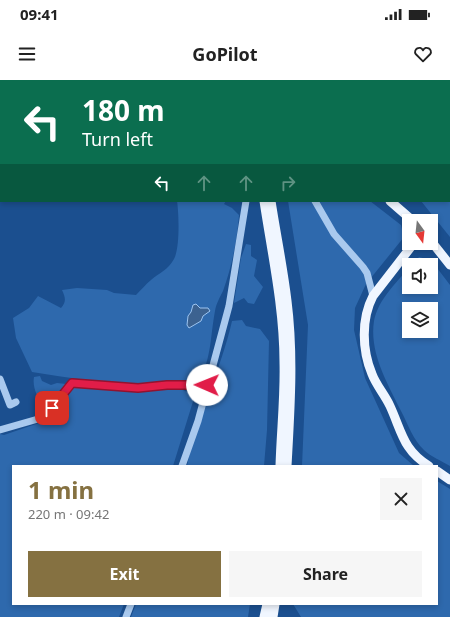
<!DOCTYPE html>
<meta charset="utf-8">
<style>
body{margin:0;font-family:"Noto Sans",sans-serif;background:#f6f6f6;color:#222;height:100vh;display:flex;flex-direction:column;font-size:15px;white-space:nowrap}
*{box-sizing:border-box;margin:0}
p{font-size:13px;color:#767676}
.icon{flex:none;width:22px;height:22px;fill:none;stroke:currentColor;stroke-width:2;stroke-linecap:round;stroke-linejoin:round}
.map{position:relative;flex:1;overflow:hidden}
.sheet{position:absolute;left:12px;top:385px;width:426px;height:140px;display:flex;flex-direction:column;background:#fff;border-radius:0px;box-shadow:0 2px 6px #0003}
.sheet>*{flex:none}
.guide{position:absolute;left:0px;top:0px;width:450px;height:122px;box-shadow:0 2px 6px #0003;background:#0b6e4f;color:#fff;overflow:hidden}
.needle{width:26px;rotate:165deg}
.tools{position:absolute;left:402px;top:134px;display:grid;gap:8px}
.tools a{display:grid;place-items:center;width:36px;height:36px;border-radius:0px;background:#fff;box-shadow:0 2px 6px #0003;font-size:20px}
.pin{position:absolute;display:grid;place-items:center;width:34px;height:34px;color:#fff;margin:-17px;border-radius:8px;box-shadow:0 2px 6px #0006}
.me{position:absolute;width:44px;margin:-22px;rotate:271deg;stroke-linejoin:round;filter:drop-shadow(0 0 3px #0008)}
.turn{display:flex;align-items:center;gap:14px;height:84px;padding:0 16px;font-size:18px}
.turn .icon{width:52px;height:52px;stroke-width:2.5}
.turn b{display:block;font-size:28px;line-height:34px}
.lanes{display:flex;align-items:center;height:38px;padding:0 16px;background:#0003;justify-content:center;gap:20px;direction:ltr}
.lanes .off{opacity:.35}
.round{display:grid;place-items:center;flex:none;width:42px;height:42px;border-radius:0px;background:#f6f6f6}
.head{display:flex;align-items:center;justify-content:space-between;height:68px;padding:0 16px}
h1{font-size:24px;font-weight:700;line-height:30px;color:#857141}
.cta{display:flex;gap:8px;margin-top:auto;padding:8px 16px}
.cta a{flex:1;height:46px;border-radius:0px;background:#857141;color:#fff;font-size:16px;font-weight:700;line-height:46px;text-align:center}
.cta a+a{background:#f6f6f6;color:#222}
.status{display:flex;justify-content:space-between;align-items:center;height:28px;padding:0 20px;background:#fff;direction:ltr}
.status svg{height:11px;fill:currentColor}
header{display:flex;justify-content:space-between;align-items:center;height:52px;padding:0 16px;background:#fff;font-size:18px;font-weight:700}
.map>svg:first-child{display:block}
</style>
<div class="status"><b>09:41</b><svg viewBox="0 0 49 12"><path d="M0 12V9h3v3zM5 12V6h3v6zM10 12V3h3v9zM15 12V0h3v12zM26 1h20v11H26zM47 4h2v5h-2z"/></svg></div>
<header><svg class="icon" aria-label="menu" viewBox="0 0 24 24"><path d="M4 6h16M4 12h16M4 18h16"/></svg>GoPilot<svg class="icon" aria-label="heart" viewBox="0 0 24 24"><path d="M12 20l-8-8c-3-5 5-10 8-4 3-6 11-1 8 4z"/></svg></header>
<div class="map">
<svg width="450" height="537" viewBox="0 0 450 537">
<rect width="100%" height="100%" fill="#1b4f8f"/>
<path fill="#2e69ad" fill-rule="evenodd" d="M376,0h74v157l-29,-36h28v-120z
M177,121h49l-2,3 8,4 7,7c-2,26 -7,51 -16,76 -3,6 -7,13 -8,20 -5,27 -3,43 -15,69 -55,9 -113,1 -168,-8l-16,-34 -3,-20 16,-10 9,-12 23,12c6,-7 4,-11 1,-18l15,-2 30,2 7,3 22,2c5,-5 10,-11 15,-15 8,-7 17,-10 23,-21 6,-11 5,-45 3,-58z
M288,121h82l31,24 3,12 -38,47 -11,24 -1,22 11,48 34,75 15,13h-112l6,-141z
M246,164l5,1v11l6,4 -3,16 9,11 -9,17 -6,-1 -4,-5 -10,5 7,-45z
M419,177l12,3 19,25v181c-8,-5 -19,-9 -26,-16 -11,-10 -16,-26 -23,-39 -13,-27 -32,-58 -27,-90 4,-21 21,-37 35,-53v19h22v-22h-19zM409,229h22v22h-22z
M242,240l4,6 14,3 9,12 -2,89 -3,36h-77c10,-50 34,-96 45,-145z
M40,296l2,5 9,4 6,-2 9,1v5l-16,19h-5c-7,-9 -13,-20 -11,-31z
M74,306l104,2 17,7 -22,71h-160v138h111l-5,13h-119v-183l4,1 38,-13 18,-18z
M437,401l13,8v128h-149l-8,-13h144z
M136,524h114l-2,13h-117z"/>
<path fill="#3c6290" stroke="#9cc4f0" d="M196,224l4,4h8l2,3 -7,5 -2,5 -12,7 -2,-3 1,-9 3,-4 2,-7z"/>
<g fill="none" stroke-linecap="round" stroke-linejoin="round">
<path stroke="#a9c9ee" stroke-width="7" d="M75,0l1,1
M95,0v1
M196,0v1
M361,0l1,1
M335,1l1,-1
M0,51l1,-1
M0,70l1,-1
M315,121l19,33 29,33 4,6 6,23
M0,299l10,26 6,-3
M0,350l45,-13 27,-34 66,5 29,-3h40
M182,386l16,-45 31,-115 17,-105
M126,537l5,-13"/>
<path stroke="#f0f6ff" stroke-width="9" d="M232,0v1
M242,0l1,1
M250,0v1
M264,121c8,53 20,107 20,161 1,35 -3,69 -4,104
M271,121c5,33 12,66 16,100 7,55 3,110 0,165
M390,121l23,20
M431,161l19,24
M414,163l-41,53c-12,23 -11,54 -1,78 4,11 13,21 18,32 12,26 13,44 39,60
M437,391l13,9
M264,537l3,-13
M273,537l2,-13"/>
</g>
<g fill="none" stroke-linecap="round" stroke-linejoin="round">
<defs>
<path id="route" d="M52,328l20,-25 66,5 29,-3h40"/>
</defs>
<use href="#route" stroke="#92132f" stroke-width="10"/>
<use href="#route" stroke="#e11d48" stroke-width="7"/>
</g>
</svg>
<div class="tools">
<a><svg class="needle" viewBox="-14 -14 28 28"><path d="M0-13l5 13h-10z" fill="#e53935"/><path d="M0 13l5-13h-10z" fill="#767676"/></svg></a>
<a><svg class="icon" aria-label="sound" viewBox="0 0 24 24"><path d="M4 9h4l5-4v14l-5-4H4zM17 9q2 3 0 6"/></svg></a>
<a><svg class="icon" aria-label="layers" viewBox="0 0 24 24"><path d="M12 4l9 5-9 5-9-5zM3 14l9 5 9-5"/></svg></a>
</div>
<div class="pin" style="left:52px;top:328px;background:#d93025"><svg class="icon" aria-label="arrive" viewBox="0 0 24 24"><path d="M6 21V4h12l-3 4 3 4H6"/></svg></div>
<svg class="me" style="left:207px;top:305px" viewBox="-20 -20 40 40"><circle r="19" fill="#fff"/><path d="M0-13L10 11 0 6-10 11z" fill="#e11d48"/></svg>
<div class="guide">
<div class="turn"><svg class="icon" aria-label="left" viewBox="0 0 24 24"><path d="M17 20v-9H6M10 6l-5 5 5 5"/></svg><div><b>180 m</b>Turn left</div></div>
<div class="lanes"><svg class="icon" aria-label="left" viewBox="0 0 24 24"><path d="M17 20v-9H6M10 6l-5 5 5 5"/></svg><svg class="icon off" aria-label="ahead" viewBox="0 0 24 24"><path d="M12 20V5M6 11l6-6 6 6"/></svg><svg class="icon off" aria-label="ahead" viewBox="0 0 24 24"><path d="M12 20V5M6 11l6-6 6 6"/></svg><svg class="icon off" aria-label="right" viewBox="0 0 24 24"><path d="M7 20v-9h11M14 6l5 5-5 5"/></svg></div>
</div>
<section class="sheet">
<div class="head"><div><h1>1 min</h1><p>220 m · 09:42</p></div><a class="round"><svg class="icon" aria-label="close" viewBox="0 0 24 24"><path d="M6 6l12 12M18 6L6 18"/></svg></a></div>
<div class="cta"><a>Exit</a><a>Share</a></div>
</section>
</div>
